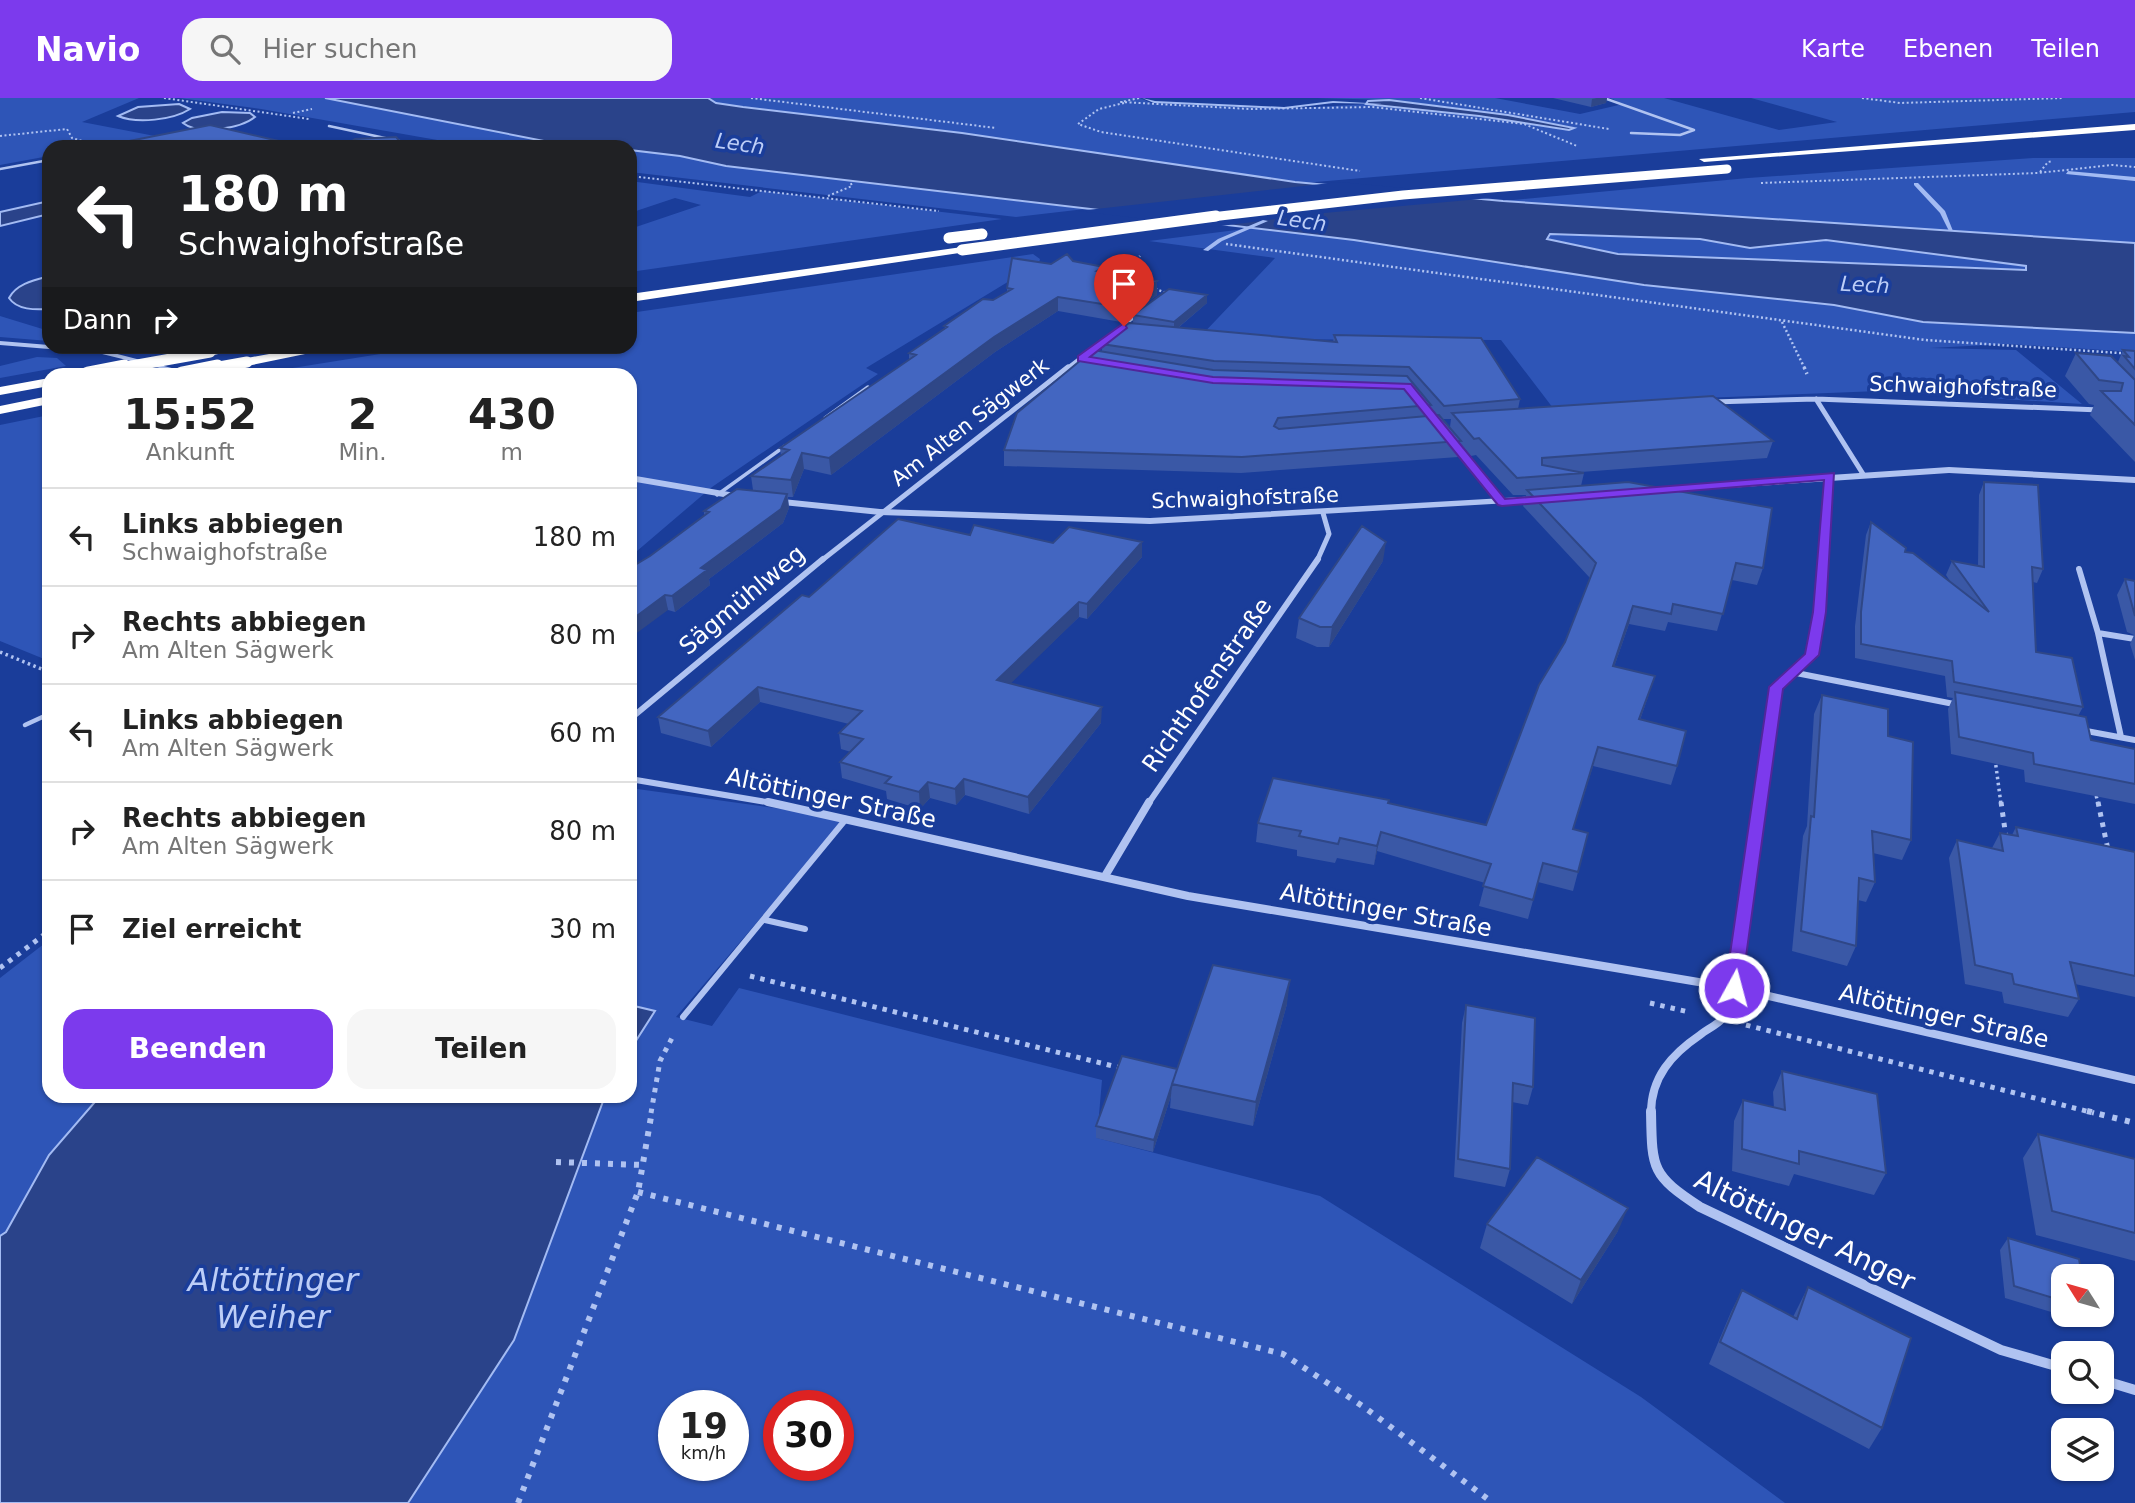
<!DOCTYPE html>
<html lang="de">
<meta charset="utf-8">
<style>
body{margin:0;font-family:"DejaVu Sans",sans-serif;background:#f6f6f6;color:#222;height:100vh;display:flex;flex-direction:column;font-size:26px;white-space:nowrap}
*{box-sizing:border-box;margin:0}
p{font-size:23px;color:#767676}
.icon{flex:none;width:38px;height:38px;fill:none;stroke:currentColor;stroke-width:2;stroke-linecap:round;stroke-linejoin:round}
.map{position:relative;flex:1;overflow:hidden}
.sheet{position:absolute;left:42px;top:270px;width:595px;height:735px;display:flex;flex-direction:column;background:#fff;border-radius:21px;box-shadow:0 2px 5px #0004}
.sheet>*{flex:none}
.banner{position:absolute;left:42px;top:42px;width:595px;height:214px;border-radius:21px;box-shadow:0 2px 5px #0004;background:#202124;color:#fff;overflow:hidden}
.needle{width:46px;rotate:307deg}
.fabs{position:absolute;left:2051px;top:1166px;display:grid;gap:14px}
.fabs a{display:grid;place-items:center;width:63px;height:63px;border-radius:14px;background:#fff;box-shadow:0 2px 5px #0004;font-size:35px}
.speed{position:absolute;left:658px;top:1292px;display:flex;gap:14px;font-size:35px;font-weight:700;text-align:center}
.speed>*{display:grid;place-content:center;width:91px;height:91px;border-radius:50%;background:#fff;box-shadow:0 2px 5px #0004;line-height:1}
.speed small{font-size:18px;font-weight:400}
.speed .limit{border:10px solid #d22;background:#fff;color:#111}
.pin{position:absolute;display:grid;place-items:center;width:60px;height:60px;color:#fff;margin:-72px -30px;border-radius:50% 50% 50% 0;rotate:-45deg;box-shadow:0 0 7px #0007}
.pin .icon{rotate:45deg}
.me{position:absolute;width:77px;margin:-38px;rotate:7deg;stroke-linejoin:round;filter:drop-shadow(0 0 5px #0008)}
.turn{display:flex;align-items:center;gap:24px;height:147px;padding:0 21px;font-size:32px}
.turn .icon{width:91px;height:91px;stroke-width:2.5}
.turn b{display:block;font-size:49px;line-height:60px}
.then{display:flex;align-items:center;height:66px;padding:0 21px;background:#0003;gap:14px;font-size:26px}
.eta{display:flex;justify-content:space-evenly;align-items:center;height:119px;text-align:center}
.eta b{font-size:42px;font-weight:800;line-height:49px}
.button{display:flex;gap:14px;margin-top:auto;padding:14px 21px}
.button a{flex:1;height:80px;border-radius:21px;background:#7c3aed;color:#fff;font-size:28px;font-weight:800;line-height:80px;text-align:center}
.button a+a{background:#f6f6f6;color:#222}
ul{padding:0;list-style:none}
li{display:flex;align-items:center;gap:21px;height:98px;padding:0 21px;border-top:2px solid #e0e0e0}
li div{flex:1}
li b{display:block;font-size:26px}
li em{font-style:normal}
header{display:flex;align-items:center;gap:42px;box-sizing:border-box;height:98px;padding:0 35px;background:#7c3aed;color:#fff}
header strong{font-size:33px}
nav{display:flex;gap:38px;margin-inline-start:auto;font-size:24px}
.search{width:490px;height:63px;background:#f6f6f6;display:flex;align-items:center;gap:18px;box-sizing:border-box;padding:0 24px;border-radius:21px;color:#767676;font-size:26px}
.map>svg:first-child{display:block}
</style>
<header>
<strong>Navio</strong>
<div class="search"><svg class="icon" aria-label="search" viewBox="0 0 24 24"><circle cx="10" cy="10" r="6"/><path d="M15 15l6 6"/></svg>Hier suchen</div>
<nav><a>Karte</a><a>Ebenen</a><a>Teilen</a></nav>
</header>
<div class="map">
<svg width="2135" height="1405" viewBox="0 0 2135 1405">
<rect width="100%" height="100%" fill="#1a3d9a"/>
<path fill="#2e55b7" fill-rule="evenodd" d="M0,0h139l-57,24 78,15 -59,10h-52v9l-49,9z
M179,0h146l224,44 49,5h-121l-216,-38z
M708,0h432l11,5 132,6 83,-5 207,23 -113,-19 -71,-8 -73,-2h179l85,16 43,-10 -13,-6h54l115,32 58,-8 -86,-24h384v14l-831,71 -561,-76 -27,-4z
M630,52l50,6 46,10 359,43 -69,8 -386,-45z
M2033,60h102v85l-632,-42 245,-23z
M630,83l120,16 12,-6 240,28 -372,53v-43l71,-24 -26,-7 -39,13 -6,-2z
M1252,130l102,12 290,45 190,20 89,17 212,11v19l-127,-8 -78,4 86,2 66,54 -203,-13 -178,7 -148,10 -52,-68 -303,-1 77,-81 -126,-17z
M1550,136l150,5 50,9 76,-8 200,26v5l-408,-17 -72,-15z
M1033,156l7,5 -1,4 -173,105 12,6 -166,113 -82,70v-183h-375l169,-27 206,-1v-33z
M0,218l49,15v10l-49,-4z
M37,259l20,1 9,8 -66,12v-12z
M49,317v246l-49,-20v-216z
M630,690l216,30 -170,199 36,9 27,-38 363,92 -5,58 223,58 321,201 144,106h-1377l106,-163 91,-244h25v-46l24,-39 -24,-6zM674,1307h59v60h-59zM779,1307h59v60h-59z
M49,842v156h51l-51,59 -43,77 -6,4v-258z"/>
<path fill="#2a438a" stroke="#a3bbf3" stroke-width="2" fill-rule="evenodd" d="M325,0h383l8,5 27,4 219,26 333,49 208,19 632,42v90l-212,-11 -89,-17 -190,-20 -290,-45 -628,-74 -46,-10 -50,-6v-3l-81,-5zM1550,136l150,5 50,9 76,-8 200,26v4l-408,-16 -71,-15z
M1389,2l119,15 66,13 -5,2 -90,-14 -113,-12 2,-3z
M179,6l11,5c-17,11 -53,15 -72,7l20,-9z
M222,14l28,1 5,4c-15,12 -57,18 -72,6l9,-5z
M49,103v13l-49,12v-14z
M49,178v33c-14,1 -32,1 -40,-11 7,-14 25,-18 40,-22z
M630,907l25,6 -25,39z
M100,998h505l-91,244 -106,163h-408v-267l6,-4 43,-77z"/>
<path fill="#1a3d9a" d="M1339,84l163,15 -178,16 -111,14 -135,-16z"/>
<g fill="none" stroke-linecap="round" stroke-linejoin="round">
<path fill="#a3bbf3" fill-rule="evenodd" d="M1142,0l13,3 129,6 49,-6 51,3 -51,-1 -49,6 -130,-6z
M2068,73l67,6v4l-69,-7z
M1914,85h4l27,28 8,20h-4l-9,-18 -26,-28z
M1263,122l5,1 -46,20 -14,10 -5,-1 15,-11z"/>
<path stroke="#b0c3f1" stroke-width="2" stroke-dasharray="2 2.5" stroke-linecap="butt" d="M164,0l145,21
M751,0l245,30
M1139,0l-18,4 129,7 123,-2 151,17 53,22
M1420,0l189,31
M1862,0l38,5 164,-5
M1124,5l-25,6 -21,15 23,8 259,39
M293,15l19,-4
M0,38l67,-7 5,9 10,3
M2040,74l8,-10 5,-1
M630,78l309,35
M1761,85l277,-10 74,-8 23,2
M828,98l24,-10 -2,-5"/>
<path stroke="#b0c3f1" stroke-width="2.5" stroke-dasharray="2 2.5" stroke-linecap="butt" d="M1226,146l699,96 210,14
M1134,181l-8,-5 14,-18
M1151,189l15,6
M1782,224l23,47"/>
<path stroke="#b0c3f1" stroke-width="3.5" stroke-dasharray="2.5 3.5" stroke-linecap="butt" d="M1804,269l3,7
M0,554l49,20
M1995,661l6,45
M2095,692l3,14"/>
<path stroke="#b0c3f1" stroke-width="5" stroke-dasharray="4.5 6" stroke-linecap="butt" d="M2001,704l5,35
M2098,704l10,48
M0,870l49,-37
M750,878l371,92
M1650,905l39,9
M1746,927l348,88
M651,1015l9,-52 12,-23"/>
<path stroke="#b0c3f1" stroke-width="6" stroke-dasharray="5 8" stroke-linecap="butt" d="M2087,1013l48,12
M556,1064l88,3
M638,1094l645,162 81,53 129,96
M518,1405l120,-311 14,-81"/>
<path stroke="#b0c3f1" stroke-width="2.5" d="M329,28l98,21
M0,71l49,-9
M98,253l12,-5"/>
<path stroke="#b0c3f1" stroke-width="3.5" d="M825,320l43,-31
M717,397l68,-49"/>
<path stroke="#b0c3f1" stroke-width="4.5" d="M25,627l24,-11"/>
<path stroke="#b0c3f1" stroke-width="6" d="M765,822l40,9
M683,919l163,-198"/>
<path stroke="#b0c3f1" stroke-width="2.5" d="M1604,0l90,32 -14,5 -49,-2"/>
<path stroke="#b0c3f1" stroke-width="3.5" d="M1066,271l72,-55"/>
<path stroke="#b0c3f1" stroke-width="5" d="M1816,301l47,75
M1713,304l103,-3 284,11
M1453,346l49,58
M821,463l247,-194
M1317,463l12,-27 -6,-21
M1823,463l7,-85"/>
<path stroke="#b0c3f1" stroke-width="6" d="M2079,471l19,64
M1791,574l168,33
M630,621l193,-160
M2081,632l54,10
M2121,639l-23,-104 37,6
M630,681l148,25
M1148,706l170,-245
M1760,706l16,-117 36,-32 11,-96"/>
<path stroke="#b0c3f1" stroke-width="8" d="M768,704l420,94 546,92 401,92
M1105,778l44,-74
M1651,1015c0,-36 21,-59 49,-78 6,-5 17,-10 22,-16 18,-22 33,-179 38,-217"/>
<path stroke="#b0c3f1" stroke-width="10" d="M1651,1013c1,58 0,64 49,96l301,143 62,18
M2102,1282l33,10"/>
<path fill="#b0c3f1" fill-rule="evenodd" d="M0,243l49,4v1l49,3 97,25h-11l-86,-21 -98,-8z
M1949,369l186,10v6l-186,-10 -296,20 -4,-3 4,-3z
M630,377l111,19 5,3 -5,3 -111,-19z
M1541,398l5,3 -2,2 -394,23 -270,-9 -107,-11 -5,-3 5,-3 107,11 270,9z"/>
<path fill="#fff" fill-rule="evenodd" d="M2135,26v6l-431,32 -5,-3z
M962,149l4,1v4l-336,50v-8z
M220,248h31l-41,10 -6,-4z
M313,248h31l-97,20 -6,-4 6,-4z
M49,280v8l-49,9v-8z
M49,298v8l-49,10v-8z"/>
<path stroke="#fff" stroke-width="9" d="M1203,120l200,-23 324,-26"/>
<path stroke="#fff" stroke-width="11" d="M949,140l33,-4
M962,152l254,-34
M115,271l95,-17
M208,271l39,-7"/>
<path stroke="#fff" stroke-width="15" d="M88,276l36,-7
M182,276l35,-7"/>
</g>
<path fill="#3a58a6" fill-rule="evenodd" d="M1553,0h54l-1,5 -15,4z
M1073,163l31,6v5l53,23 -36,27 -63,-11 -63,41 -164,123 -27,-6 -11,28h-5l1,11 -6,15 -74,56 1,6 -35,27 -7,-2 -18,-54 54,-40v-5l49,-21 -2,-14 30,-20 -1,-8 129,-88v-7l36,-25 -1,-2 49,-26 14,-8v-4l44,-24z
M1207,205l-29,25 155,14 1,-7 186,64 -2,10 255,32 -6,17 -186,14 3,1 -3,13 182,82 -6,17 -25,-5 -15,51 -49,-9 -3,9 -36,-7 -15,43 35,27 -9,26 37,46 -6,19 -78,-19 -20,63 5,43 -5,19 -35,-9 -10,37 -49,-13 6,-23 -108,-32 -3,14 -37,-7 -2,5 -38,-7v-6l-41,-8 2,-19 131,-20 97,22 79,-183 25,-64 -67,-72 3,-11h-13l-37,-40 -5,1 -11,-13 -2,14 -217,16 -237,-7v-16l98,-98v-8l31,-20v-9zM1431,310l6,7 -8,1zM1443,321h8l-1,8z
M2123,252l12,1v111l-45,-47 4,-10 -5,-1 -24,-28 11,-23 42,9z
M1984,384l59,87 -6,14 -4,-1 3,70 47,55 -5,9 13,24 44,9v55l-110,-22 -1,-12 -73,-16 -3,-45 5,-11 -6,-1 -2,-21 -90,-18v-32l11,-91 5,-13 34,30 47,32 -6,-9 6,-14 26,5 1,-71z
M970,437l83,8 89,-1v15l-55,62 -8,-2 -69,66 91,40 -72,91 -64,-19 -9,10 -26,-7 -10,11 -33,-10 -1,-8 -44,-13 -2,-16 11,-10 -10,-3 -2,-16 10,-9 -89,-22 -49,45 -50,-14 -3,-16 151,-120z
M1383,463l-54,86h-12l-21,-9 3,-20z
M2125,481l10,2v79l-5,-16 4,-9 -7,-3 -10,-37z
M1822,597l66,41 23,104 -9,20 -29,-7 2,29 -9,20 -8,-2 -2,46 -9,20 -55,-15 11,-115 4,-10 7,-112z
M2016,729l119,25v145l-60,-13 4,15 -11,18 -64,-14 -2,-11 -37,-8 -16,-126 8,-18 35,8 8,-15 12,2z
M1287,906l-34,122 -83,-18 1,-12 -18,56 -57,-14v-12z
M1466,907l67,82 -5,18 -16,-3 -2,67 -5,18 -51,-10 8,-154z
M1782,973l104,102 -12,22 -80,-21 -5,12 -57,-15 2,-50 9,-21 31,8 -1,-16z
M2038,1036l97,25v102l-99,-26 -13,-77z
M1487,1126l131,7 -46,73 -92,-56z
M2008,1140l55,38v38h19l-4,6 -73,-22 -5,-48z
M1808,1189l74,141 -13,21 -160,-85 22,-52 11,-22 51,27z"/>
<path fill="#2f4787" d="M1597,0h10l-1,5 -15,4 1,-8z
M1157,183v14l-36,27v-15z
M1207,197v8l-33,28v-9z
M1058,199v14l-63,41 -164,123 -2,-17 165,-121z
M802,355l2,16 -11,28 -2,-17z
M787,396l2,14 -6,15 -74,56 1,6 -35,27 -3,-16 29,-28z
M1142,444v15l-55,62v-15z
M1386,444l-3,19 -54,86 3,-20z
M665,497l3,15 -38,28v-17z
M1079,504v15l-81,79 -1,-16z
M1633,508l-4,18 -21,60 5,-18z
M1655,578l-6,18 -16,44 6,-19z
M758,589l2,15 -49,45 -3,-16z
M1102,609l-1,16 -72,91 -1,-17z
M964,681l1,16 -9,10 -1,-16z
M928,684l2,16 -10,11 -1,-17z
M1381,734l-4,19 -3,14 3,-19z
M1290,882l-3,24 -34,122 3,-24z
M1172,986l-1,12 -18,56 1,-12z
M1628,1110l-10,23 -46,73 9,-24z"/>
<path fill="#4366c1" stroke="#2f4787" stroke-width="2" d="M210,27l95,22h-189l-7,-2z
M396,39l9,10h-61l11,-8z
M1067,156l6,7 31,6 -7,4 60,10 -36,26 -63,-10 -64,40 -165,121 -27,-5 -11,27 -40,-4 38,-26 -9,-2 136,-93 -7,-2 38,-26 -3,-1 39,-27 10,1 19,-11 -5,-1 5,-30 39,6z
M1169,191l38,6 -33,27 -41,-7z
M1129,225l208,19 -3,-7 147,3 39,61 -76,7 -35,-39 -195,-6 -112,-17z
M1093,252l120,20 194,6 24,29 -153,13 -4,8 5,3 160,-14 22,26 -219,16 -238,-7 13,-37z
M2123,252l12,1v18l-11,-13 5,1z
M2076,255l35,3 24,24v45l-34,-34h20l2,-8 -24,-3z
M1713,298l60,45 -231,17v7l42,8 -67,5 -38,-40 -5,1 -22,-26z
M1628,384l144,26 -9,60 -27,-5 -13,51 -50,-10 -2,10 -38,-8 -20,60 42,10 -16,43 47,12 -9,35 -79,-19 -25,82 15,4 -10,39 -35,-9 -10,37 -50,-14 8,-22 -110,-32 -4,14 -37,-8 -2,6 -39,-8 2,-5 -43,-8 15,-45 116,22 -1,3 98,22 53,-140 26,-43 31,-79 -69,-73z
M1984,384l54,3 5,84 -11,-2 4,85 36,6 11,49 -129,-25 -2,-21 -91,-17v-32l10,-90 35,26 -1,4 8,1 76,59 -37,-51 32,6z
M737,391l50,5 -6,15 -80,59 6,2 -35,26 -7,-1 -35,26v-53l20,-12 59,-44 -5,-1z
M898,421l72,16 4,-10 79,18 16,-16 73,15 -55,62 -8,-2 -82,78 105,27 -74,90 -64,-18 -9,10 -27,-7 -9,10 -34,-9 6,-6 -51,-15 23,-23 -24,-6 23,-22 -104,-24 -50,44 -50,-14 144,-122 7,2z
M1362,428l24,16 -54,85h-12l-21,-9z
M2125,481l10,2v35z
M1955,594l131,25 5,23 44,9v35l-101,-20 -1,-11 -74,-16z
M1822,597l66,14v27l25,6 -2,98 -39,-9 3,51 -16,-4 -3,68 -55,-15 10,-115 3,1z
M2016,729l119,25v124l-65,-14 9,37 -65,-15 -2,-10 -37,-9 -18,-125 46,11 -3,-18 18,3z
M1213,867l77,15 -34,122 -84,-18z
M1466,907l69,13 -2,69 -20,-4 -3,86 -52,-10z
M1122,958l55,13 -23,71 -58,-14z
M1782,973l95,23 9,79 -87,-22v13l-57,-15 1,-49 42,10z
M2038,1036l97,25v74l-83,-22z
M1537,1059l91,51 -47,72 -94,-56z
M2008,1140l71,21 3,17h-19v25l-49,-15z
M1808,1189l103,51 -29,90 -162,-86 22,-52 55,29z"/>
<path fill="#7c3aed" stroke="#51269a" stroke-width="2" d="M1124,225l3,5 -37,29 123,20 198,7 94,115 329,-26 -8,139 -7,43 -36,34 -42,304h-13l-3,-5 44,-301 36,-33 8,-42 11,-132 -322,26 -4,-1 -94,-116 -191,-6 -135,-22v-5z"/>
<g text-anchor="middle" stroke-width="7" stroke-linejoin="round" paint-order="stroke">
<g font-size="21" font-style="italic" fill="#bdcef7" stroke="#1a3d9a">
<text transform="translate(740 46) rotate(8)" y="7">Lech</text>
<text transform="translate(1302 123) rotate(8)" y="7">Lech</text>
<text transform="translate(1865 187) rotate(3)" y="7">Lech</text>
</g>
<g font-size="21" fill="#fff" stroke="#1a3d9a">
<text transform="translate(1963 289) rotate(2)" y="7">Schwaighofstraße</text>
<text transform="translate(970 324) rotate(-38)" y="7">Am Alten Sägwerk</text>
<text transform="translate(1245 400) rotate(-2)" y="7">Schwaighofstraße</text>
</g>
<g font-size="24" fill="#fff" stroke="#1a3d9a">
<text transform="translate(742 502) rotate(-40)" y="8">Sägmühlweg</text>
<text transform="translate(1207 587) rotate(-55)" y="8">Richthofenstraße</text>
<text transform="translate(831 700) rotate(12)" y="8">Altöttinger Straße</text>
<text transform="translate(1386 812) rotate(10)" y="8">Altöttinger Straße</text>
<text transform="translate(1944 918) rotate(13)" y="8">Altöttinger Straße</text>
</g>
<g font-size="28" fill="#fff" stroke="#1a3d9a">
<text transform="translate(1805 1132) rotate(26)" y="10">Altöttinger Anger</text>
</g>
<g font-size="32" font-style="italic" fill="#bdcef7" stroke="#1a3d9a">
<text x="273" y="1193">Altöttinger<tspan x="273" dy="37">Weiher</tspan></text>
</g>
</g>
</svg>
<div class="fabs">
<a><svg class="needle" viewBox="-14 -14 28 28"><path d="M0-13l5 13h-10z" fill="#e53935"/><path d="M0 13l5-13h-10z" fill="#767676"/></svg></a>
<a><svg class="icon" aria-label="search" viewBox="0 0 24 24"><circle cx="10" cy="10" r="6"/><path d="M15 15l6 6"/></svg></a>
<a><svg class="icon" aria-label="layers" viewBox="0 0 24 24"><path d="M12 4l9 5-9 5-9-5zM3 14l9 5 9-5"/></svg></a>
</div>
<div class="speed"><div>19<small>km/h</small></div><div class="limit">30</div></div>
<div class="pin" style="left:1124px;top:228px;background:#d93025"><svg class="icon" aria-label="arrive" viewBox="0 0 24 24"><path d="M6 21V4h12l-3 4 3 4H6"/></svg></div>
<svg class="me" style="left:1734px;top:890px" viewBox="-20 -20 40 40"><circle r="17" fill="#7c3aed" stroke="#fff" stroke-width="3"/><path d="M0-11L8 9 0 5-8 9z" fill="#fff"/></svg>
<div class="banner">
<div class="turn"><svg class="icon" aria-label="left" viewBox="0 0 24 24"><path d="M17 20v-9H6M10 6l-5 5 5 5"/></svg><div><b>180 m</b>Schwaighofstraße</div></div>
<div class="then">Dann<svg class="icon" aria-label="right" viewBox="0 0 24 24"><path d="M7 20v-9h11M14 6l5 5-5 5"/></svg></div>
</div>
<section class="sheet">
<div class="eta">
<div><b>15:52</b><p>Ankunft</p></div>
<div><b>2</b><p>Min.</p></div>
<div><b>430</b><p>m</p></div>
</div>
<ul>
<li><svg class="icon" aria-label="left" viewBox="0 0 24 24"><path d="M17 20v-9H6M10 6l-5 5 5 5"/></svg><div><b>Links abbiegen</b><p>Schwaighofstraße</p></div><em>180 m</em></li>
<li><svg class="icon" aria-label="right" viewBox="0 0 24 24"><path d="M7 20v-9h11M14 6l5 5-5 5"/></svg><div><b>Rechts abbiegen</b><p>Am Alten Sägwerk</p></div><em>80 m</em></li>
<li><svg class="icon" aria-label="left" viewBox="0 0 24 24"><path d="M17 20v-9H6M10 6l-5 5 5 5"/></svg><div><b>Links abbiegen</b><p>Am Alten Sägwerk</p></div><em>60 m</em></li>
<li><svg class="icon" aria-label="right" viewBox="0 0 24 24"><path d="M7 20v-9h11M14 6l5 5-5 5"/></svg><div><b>Rechts abbiegen</b><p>Am Alten Sägwerk</p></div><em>80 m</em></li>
<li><svg class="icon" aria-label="arrive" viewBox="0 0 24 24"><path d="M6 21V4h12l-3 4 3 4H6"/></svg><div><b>Ziel erreicht</b></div><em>30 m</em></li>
</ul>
<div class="button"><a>Beenden</a><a>Teilen</a></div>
</section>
</div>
